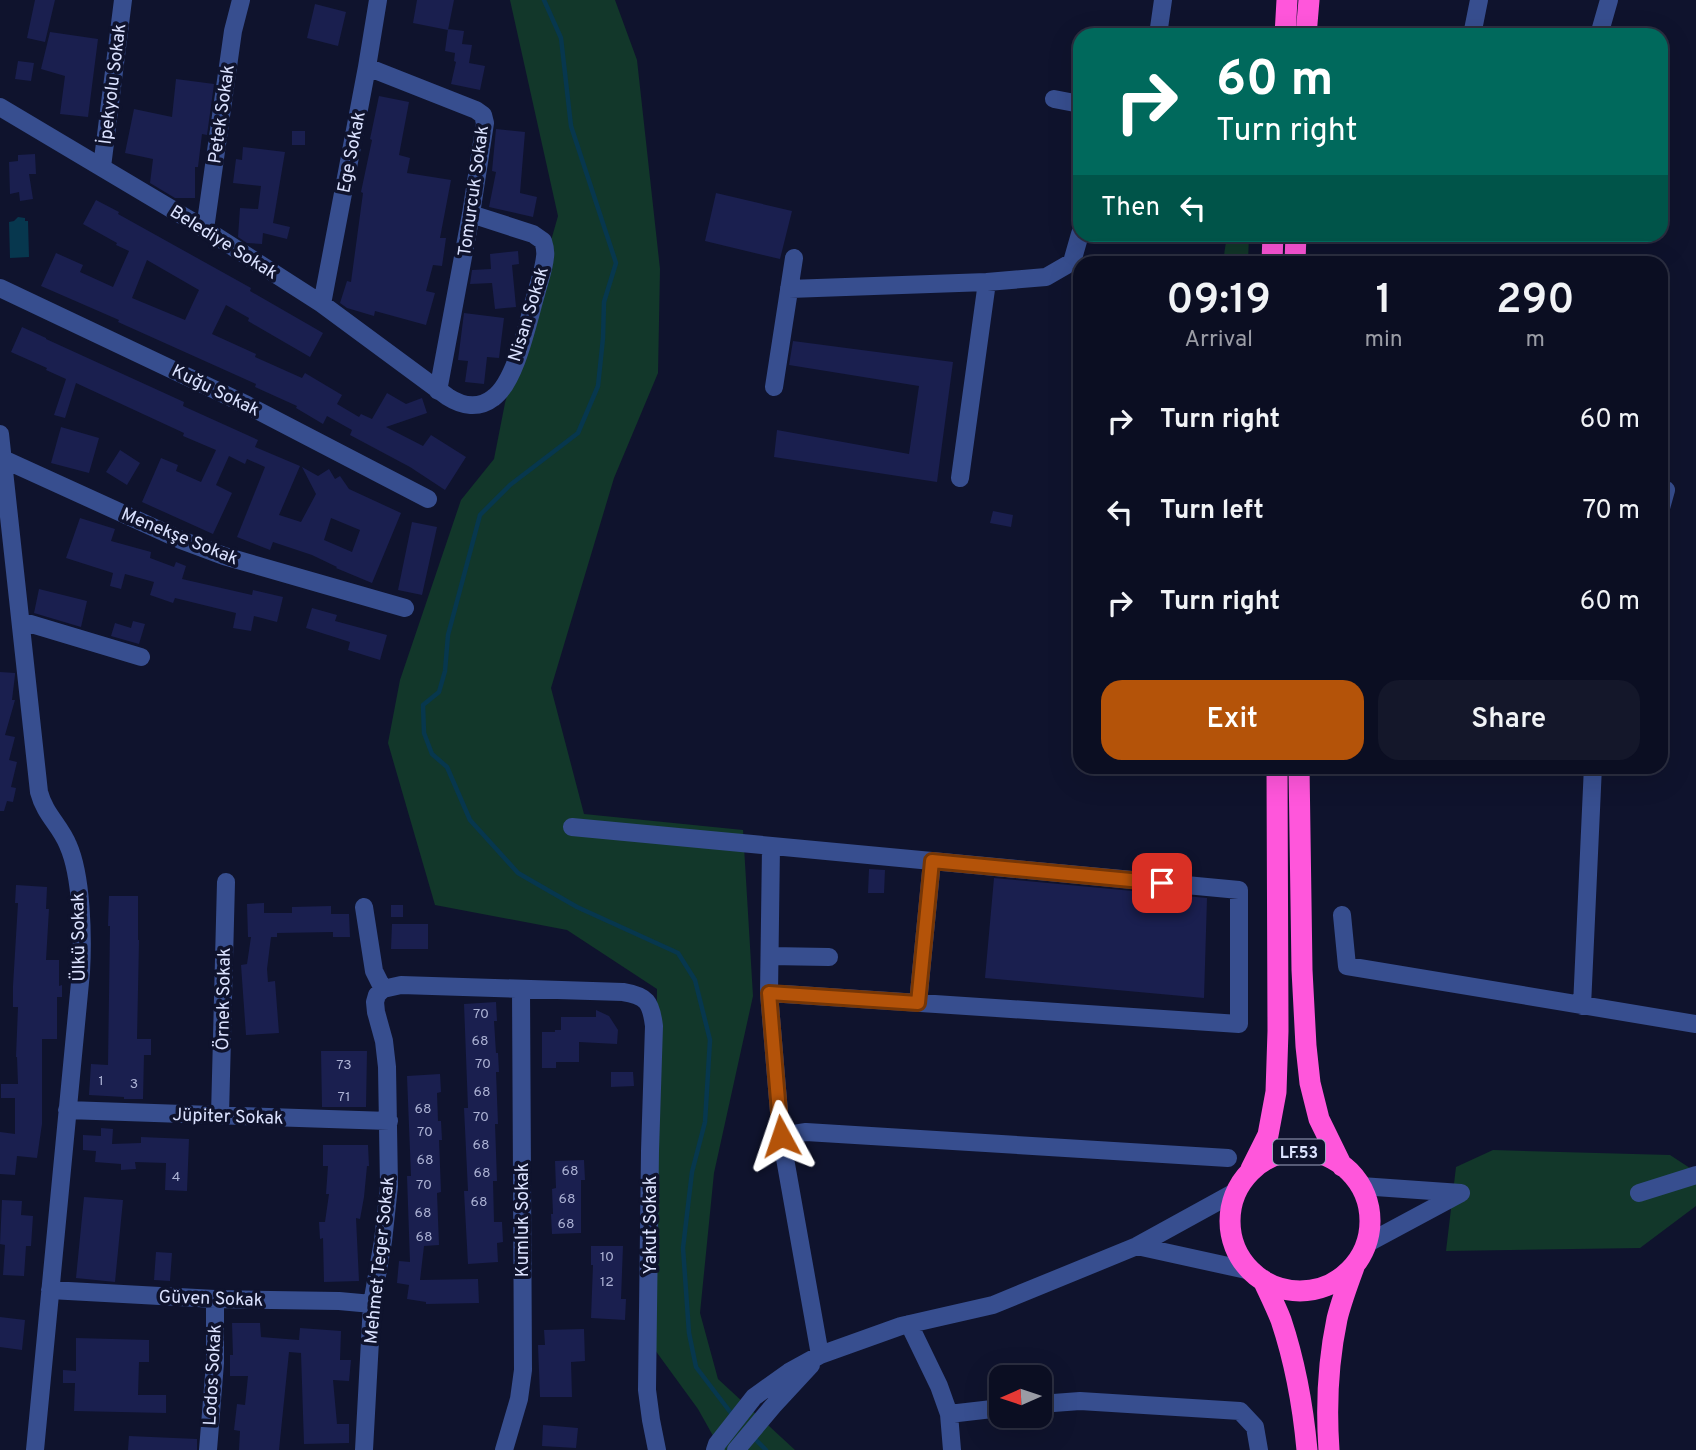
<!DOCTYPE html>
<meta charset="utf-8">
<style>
body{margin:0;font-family:Overpass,sans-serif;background:#14172a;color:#f1f3f6;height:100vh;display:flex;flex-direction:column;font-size:26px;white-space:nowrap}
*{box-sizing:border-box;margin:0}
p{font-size:23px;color:#9a9ca5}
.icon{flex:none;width:38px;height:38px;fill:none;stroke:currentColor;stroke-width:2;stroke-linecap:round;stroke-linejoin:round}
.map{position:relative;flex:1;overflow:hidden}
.drawer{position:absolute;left:1073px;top:256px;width:595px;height:518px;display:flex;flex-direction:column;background:#0b0e22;border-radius:21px;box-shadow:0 7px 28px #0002,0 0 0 2px #2b2e40}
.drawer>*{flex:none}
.hud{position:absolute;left:1073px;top:28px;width:595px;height:214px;border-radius:21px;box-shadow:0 7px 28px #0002,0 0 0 2px #2b2e40;background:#00695c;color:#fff;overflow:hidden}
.needle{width:46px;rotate:267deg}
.fabs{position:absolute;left:989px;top:1365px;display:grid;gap:14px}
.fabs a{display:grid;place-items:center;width:63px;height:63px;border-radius:14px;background:#0b0e22;box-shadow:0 7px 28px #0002,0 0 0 2px #2b2e40;font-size:35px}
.pin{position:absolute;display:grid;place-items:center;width:60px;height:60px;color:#fff;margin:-30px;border-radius:14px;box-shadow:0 4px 10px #0006}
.me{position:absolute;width:77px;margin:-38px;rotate:355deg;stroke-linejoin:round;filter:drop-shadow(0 0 5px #0008)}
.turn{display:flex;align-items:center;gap:24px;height:147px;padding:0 28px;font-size:32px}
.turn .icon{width:91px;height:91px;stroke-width:2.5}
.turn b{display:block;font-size:49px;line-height:60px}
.then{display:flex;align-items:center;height:66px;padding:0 28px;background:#0003;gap:14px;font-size:26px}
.eta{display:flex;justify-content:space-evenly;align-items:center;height:119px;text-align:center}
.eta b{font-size:42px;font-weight:600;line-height:49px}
.primary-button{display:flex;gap:14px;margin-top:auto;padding:14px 28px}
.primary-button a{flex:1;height:80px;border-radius:21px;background:#b45309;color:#fff;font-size:28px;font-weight:600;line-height:80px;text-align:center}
.primary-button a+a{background:#14172a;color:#f1f3f6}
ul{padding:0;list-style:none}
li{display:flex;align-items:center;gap:21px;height:91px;padding:0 28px}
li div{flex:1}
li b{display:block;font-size:26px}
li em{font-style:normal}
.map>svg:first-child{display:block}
</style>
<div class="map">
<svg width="1696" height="1450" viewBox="0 0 1696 1450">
<rect width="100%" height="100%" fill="#0f132d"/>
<path fill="#12372a" d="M510,0h105l22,60 23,209 -2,104 -44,105 -63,210 33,126 159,16 10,166 -39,177 -14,140 18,66 77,71h-74l-23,-41 -59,-81 17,-230 1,-109 -90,-59 -132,-25 -47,-162 12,-63 61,-180 33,-41 11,-56 53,-187z
M1227,235h22l-1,27h-25z
M1493,1150l177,5 26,17v34l-56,42 -194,3 10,-84z"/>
<path fill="#07374e" d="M18,217l7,1v3h3l1,36 -19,1 -1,-36 5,-1z"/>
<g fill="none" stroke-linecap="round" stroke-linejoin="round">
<path stroke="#07374e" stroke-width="4.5" d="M544,0l17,38 10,88 45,137 -12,39 -1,36 -5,48 -20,47 -68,52 -30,30 -32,120 -3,36 -6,21 -16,13 1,28 8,21 15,13 23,53 48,53 59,34 101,46 17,27 15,60 -5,82 -13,50 -9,76 6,85 7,34 38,50
M752,1436l14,14"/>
</g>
<path fill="#1a1f4f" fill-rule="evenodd" d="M35,0h20l-10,42 -18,-4z
M417,0h37l-6,30 -35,-7z
M315,4l31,8 -8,34 -31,-8z
M448,29l16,2 -2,13 10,1 -3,18 16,3 -5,24 -29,-6 5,-22 -2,-1 1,-8 -10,-2z
M50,32l48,7 -10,78 -28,-3 5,-38 -24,-7z
M18,61l16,2 -3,18 -16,-2z
M176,79l38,5 -7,51 -5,-1 -4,33h-3v31h-20l-25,-15 3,-24 -28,-6 9,-44 38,8z
M379,96l30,6 -10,53 11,3 -3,15 44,7 -11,58h6l-4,28 -9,-1 -7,26 9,2 -9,32 -51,-14 -1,5 -27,-8 -7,-5 7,-22 4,1 12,-89 -2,-1 11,-52 -2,-1z
M496,129l29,3 -5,61 17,4 -4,20 -44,-10 7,-35 -4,-1z
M292,131h13v14h-13z
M243,147l42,5 -12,71 17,4 -3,12 -24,-6 -1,11 -15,-1 -9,-6 2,-29 18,1 3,-23 -28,-3 3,-24 6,1z
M35,154l1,20h-7l4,25 -13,2 -1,-9 -9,2 -1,-32 9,-1v-6z
M716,193l76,18 -12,48 -75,-18z
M96,200l23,12 -1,2 133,74 -1,3 73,42 -13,24 -62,-36 1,-3 -23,-13 -14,29 44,20 -1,3 47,21 3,-5 37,22 -5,9 22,13 2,-3 11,5 15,-26 19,11 16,-6 5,15 -41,14 37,19 8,-11 35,22 -21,33 -35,-23 -60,-32 2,-5 -25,-14 -4,8 -27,-16 1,-2 -42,-19 1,-3 -138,-62 1,-2 -78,-34 15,-33 27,12 -3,7 33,15 16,-36 -13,-6 1,-2 -34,-19zM147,260l52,30 -14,30 -53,-22z
M518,251l1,13 -7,1 4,42 -21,2 -3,-26 -22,1 2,-14 19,-1 -1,-15z
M464,313l40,5 -5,40 -12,-1 -3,27 -19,-2 3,-21 -10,-1z
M22,327l24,11v1l138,63 -1,4 75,34 -3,7 45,19 -21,49 22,7 15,-28 -14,-27 16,9 11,-7 6,10 5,-3 9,13 52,24 -29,70 -36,-15 1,-1 -25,-12 -39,-13 -3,8 -33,-13 28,-70 -18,-8 -2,5 -16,-8 -13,29 16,8 -19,41 -71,-32 19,-44 17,7 -2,6 25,11 15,-32 -33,-14 1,-3 -108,-50 -11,35 -11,-3 12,-36 -20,-9 1,-2 -36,-16zM331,518l29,12 -8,22 -28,-12z
M793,341l160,21 -16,120 -163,-25 3,-27 132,24 10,-68 -130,-21z
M61,427l38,11 -10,35 -38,-10z
M120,450l20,13 -13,22 -21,-13z
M993,511l20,4 -2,12 -21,-4z
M80,518l35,11 -4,12 40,11 -1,6 24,9 2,-5 10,4 -4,13 70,16 1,-5 30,7 -6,25 -23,-6 -3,15 -18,-3 3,-15 -61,-15 -2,5 -23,-8 4,-13 -29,-8 -4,15 -11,-3 3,-13 -47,-15z
M412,522l25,5 -15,68 -24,-5z
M39,589l48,12 -6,26 -47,-14z
M312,608l25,7 -2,6 52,14 -7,25 -32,-10 2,-8 -44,-14z
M133,621l12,3 -6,20 -28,-8 4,-13 16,5z
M0,672l15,1v2l-3,25h3l-10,35 10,2 -6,23 8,2 -6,25 5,1 -3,14 -6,-1 -3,10h-4z
M869,869l16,1 -1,23h-16z
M994,878l213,20 -3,100 -219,-20z
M16,885l31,2 -1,22h3l-3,51h13v26l3,-1v12h-5v42h-15v85l-5,34 -20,-2 -2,19 -15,-1v-42l15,2v-36h-14v-14h17l-1,-27h-1l2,-50h-5v-21l5,-83h-3z
M109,896h29v44h1l-2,99h14v16h-7l-1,44h-19v-2l-35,-2 2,-31 17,1 2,-139h-2z
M264,903v10h28v-6l39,-1v8h18l1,23h-17v-5l-56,1v4h-6l-4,32 1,13 7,-1 4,52 -33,2 -5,-70 6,-1 4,-27h-3l-1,-33z
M391,905h12v12h-12z
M392,924h36v25h-37z
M496,1002l1,19h-3l2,32h2l1,19h-3l2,52h-3l2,57h-4l1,41h8l1,20 -6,1 1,19 -30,2 -4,-73h4l-4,-83h4l-4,-104z
M596,1010l13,6 9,14 -1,14 -38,-2v20h-23v6h-14v-36h13v-2h6v-13h35z
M321,1051h46l-1,56h-44z
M611,1072h22l1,14 -23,1z
M440,1074l1,18 -4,1 1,28h3l1,19h-3l2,52 -4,1 2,52 -15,1 -4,34 58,-1 1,24 -53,1v-2l-19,-3 2,-14 -12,-2 2,-22 11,1 -3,-86h4l-4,-100z
M101,1128l12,1 -1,15 29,-1v-6l48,2 -2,52 -22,-1 1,-27 -31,-1 1,7 -15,1v-6l-26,-2 1,-11 -13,-1v-15l18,1z
M323,1145h45l1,21h-2l-3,31 -4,22 -4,-1 3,63 -35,1 -1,-44 -3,1 -1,-17h6l4,-28h-3l2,-28h-5z
M584,1160l1,20h-4v53l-29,1 -1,-20h2l-1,-25 4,-1 -1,-27z
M84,1197l39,3 -8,82 -39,-4z
M2,1200l20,1 -1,14 12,1 -2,30h-5l-2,30 -21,-1 2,-30 -5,-1z
M591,1246h32l-2,53h5l-1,21 -34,-2 2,-53h-2z
M156,1252l16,1 -2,28 -16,-1z
M0,1317l25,3 -3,30 -22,-3z
M232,1323h28l1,14 38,3 1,-12 41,3 -1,29h11l-2,21 -16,-1 4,44h12v19l-45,1 -3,-91 -12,-1 -10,98h-40l1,-19 -6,-1 3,-26 8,1 3,-29h-18v-21h3z
M584,1329l1,32 -14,1 1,35h-32l-2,-52h7l-1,-15z
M76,1338l73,2v22h-10l-1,33h28v18l-92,-2 1,-28h-12v-13l13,1z
M543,1425l35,3 -2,20 -34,-2z
M129,1436l68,3v11h-69z"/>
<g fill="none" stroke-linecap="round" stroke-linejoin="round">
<path stroke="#374e8f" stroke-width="18" d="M1158,35l5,-35
M1472,35l7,-35
M1599,35l10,-35
M367,67l109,43 7,5 2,8 -14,91 -33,177
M1054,99l26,5
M0,107l205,122 117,75 126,93c14,9 31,12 45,1 23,-16 35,-77 43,-104 3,-12 8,-25 9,-37 1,-6 0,-10 -2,-16l-10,-7 -62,-20
M102,167l21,-167
M205,229l28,-198 8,-31
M0,288l247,117 181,94
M789,289l198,-7
M322,304l45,-237 11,-67
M774,387l20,-129
M0,434l39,358c6,23 21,33 29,53 14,31 15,93 13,127l-46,478
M3,459l178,81 43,16 181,52
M960,478l27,-196 59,-5 26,-15 8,-28
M1661,508l5,-18
M21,621l120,36
M572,827l667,63v134l-470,-31
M771,846l-2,147 12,143 39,219
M364,907l10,64 9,18
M1342,915l5,51 349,58
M770,956l59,1
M383,989l18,-4 222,7c24,4 28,10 31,34l-4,125 -3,239 4,30 6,30
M918,1003l14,-142
M1582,1006l11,-240
M67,1110l322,11
M220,1115l6,-233
M781,1136l25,-4 422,26
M1361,1186l100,7
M1639,1193l57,-18
M1366,1244l95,-51
M1137,1246l114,25
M50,1290l165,9 124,2 33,3
M909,1324l30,62 10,28 3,36
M1040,1404l40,-3 160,10 15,16 4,23
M949,1414l52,-6
M208,1450l7,-87v-64
M364,1450l8,-146 11,-63 6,-55 -2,-119 -3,-26 -8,-29 -1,-10 2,-7 6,-6
M504,1450l15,-51 4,-29 -2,-381
M715,1450l2,-6 37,-47 35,-25 31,-17 81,-29 92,-21 144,-59 100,-55
M736,1450l37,-44 38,-41"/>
<path stroke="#ff56db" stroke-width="21" d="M1285,35l2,-35
M1306,35l3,-35
M1272,262l1,-28
M1295,262l1,-28
M1299,766l3,204 4,76 4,37 9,36 23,47
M1230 1221a70 70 0 1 1 140 0a70 70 0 1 1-140 0Z
M1251,1169l17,-34 8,-43 2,-61 -1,-265
M1263,1280c6,13 13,27 18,40 14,42 22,86 26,130
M1329,1450c-3,-43 -1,-88 8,-131 4,-17 11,-35 17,-52"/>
</g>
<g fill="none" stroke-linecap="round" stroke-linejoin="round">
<defs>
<path id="route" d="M781,1136l-12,-143 149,10 14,-142 230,22"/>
</defs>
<use href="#route" stroke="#753606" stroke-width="18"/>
<use href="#route" stroke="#b45309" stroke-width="12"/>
</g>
<g text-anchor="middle" stroke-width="7" stroke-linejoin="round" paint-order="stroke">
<g font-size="14" fill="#abb1d3">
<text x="481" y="1018">70</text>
<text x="480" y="1045">68</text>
<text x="483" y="1068">70</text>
<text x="344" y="1069">73</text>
<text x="101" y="1085">1</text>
<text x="134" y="1088">3</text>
<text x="482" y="1096">68</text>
<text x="344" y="1101">71</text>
<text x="423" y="1113">68</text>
<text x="481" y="1121">70</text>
<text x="425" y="1136">70</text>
<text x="481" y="1149">68</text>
<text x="425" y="1164">68</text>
<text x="570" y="1175">68</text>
<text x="482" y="1177">68</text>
<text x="176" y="1181">4</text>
<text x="424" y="1189">70</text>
<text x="567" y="1203">68</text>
<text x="479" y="1206">68</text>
<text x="423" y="1217">68</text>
<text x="566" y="1228">68</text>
<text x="424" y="1241">68</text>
<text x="607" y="1261">10</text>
<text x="607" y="1286">12</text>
</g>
<rect fill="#0f132d" stroke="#9ea4c0" stroke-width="2" x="1273" y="1139.5" width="52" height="25" rx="5"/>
<g font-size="16" font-weight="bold" fill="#dbe2ff">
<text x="1299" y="1158">LF.53</text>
</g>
<g font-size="18" fill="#dbe2ff" stroke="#0f132d">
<text transform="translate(112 84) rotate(-83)" y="6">İpekyolu Sokak</text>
<text transform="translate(221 114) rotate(-82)" y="6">Petek Sokak</text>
<text transform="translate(351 152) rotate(-79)" y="6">Ege Sokak</text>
<text transform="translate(473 191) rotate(-82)" y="6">Tomurcuk Sokak</text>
<text transform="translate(224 242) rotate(32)" y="6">Belediye Sokak</text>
<text transform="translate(528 314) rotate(-73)" y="6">Nisan Sokak</text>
<text transform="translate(216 390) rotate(26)" y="6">Kuğu Sokak</text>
<text transform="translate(180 536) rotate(22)" y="6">Menekşe Sokak</text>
<text transform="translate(78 937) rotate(-91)" y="6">Ülkü Sokak</text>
<text transform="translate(223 999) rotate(-89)" y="6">Örnek Sokak</text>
<text transform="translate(228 1116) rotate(2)" y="6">Jüpiter Sokak</text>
<text transform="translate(522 1220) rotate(-90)" y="6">Kumluk Sokak</text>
<text transform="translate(650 1225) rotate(-90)" y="6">Yakut Sokak</text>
<text transform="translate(379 1260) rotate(-84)" y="6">Mehmet Teger Sokak</text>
<text transform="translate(211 1298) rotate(2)" y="6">Güven Sokak</text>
<text transform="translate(212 1375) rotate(-87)" y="6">Lodos Sokak</text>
</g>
</g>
</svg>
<div class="fabs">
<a><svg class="needle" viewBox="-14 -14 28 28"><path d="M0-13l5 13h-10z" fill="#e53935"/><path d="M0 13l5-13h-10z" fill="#9a9ca5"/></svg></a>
</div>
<div class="pin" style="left:1162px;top:883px;background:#d93025"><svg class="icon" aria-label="arrive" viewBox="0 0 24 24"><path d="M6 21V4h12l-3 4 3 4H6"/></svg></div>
<svg class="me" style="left:781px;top:1136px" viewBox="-20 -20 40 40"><path d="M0-17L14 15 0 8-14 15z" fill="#b45309" stroke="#fff" stroke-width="4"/></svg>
<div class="hud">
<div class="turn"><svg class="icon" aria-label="right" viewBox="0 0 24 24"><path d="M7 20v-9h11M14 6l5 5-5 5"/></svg><div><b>60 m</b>Turn right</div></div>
<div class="then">Then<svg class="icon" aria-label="left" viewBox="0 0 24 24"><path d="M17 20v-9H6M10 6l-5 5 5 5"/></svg></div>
</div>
<section class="drawer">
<div class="eta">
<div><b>09:19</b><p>Arrival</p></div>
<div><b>1</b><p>min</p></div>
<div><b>290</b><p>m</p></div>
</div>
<ul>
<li><svg class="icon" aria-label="right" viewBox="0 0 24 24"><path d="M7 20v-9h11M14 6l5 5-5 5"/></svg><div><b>Turn right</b></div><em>60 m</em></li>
<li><svg class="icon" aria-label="left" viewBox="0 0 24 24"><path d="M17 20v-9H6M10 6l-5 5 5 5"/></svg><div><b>Turn left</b></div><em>70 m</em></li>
<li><svg class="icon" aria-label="right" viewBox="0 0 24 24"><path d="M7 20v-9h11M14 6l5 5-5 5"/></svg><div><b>Turn right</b></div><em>60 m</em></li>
</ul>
<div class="primary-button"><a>Exit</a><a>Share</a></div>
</section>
</div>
